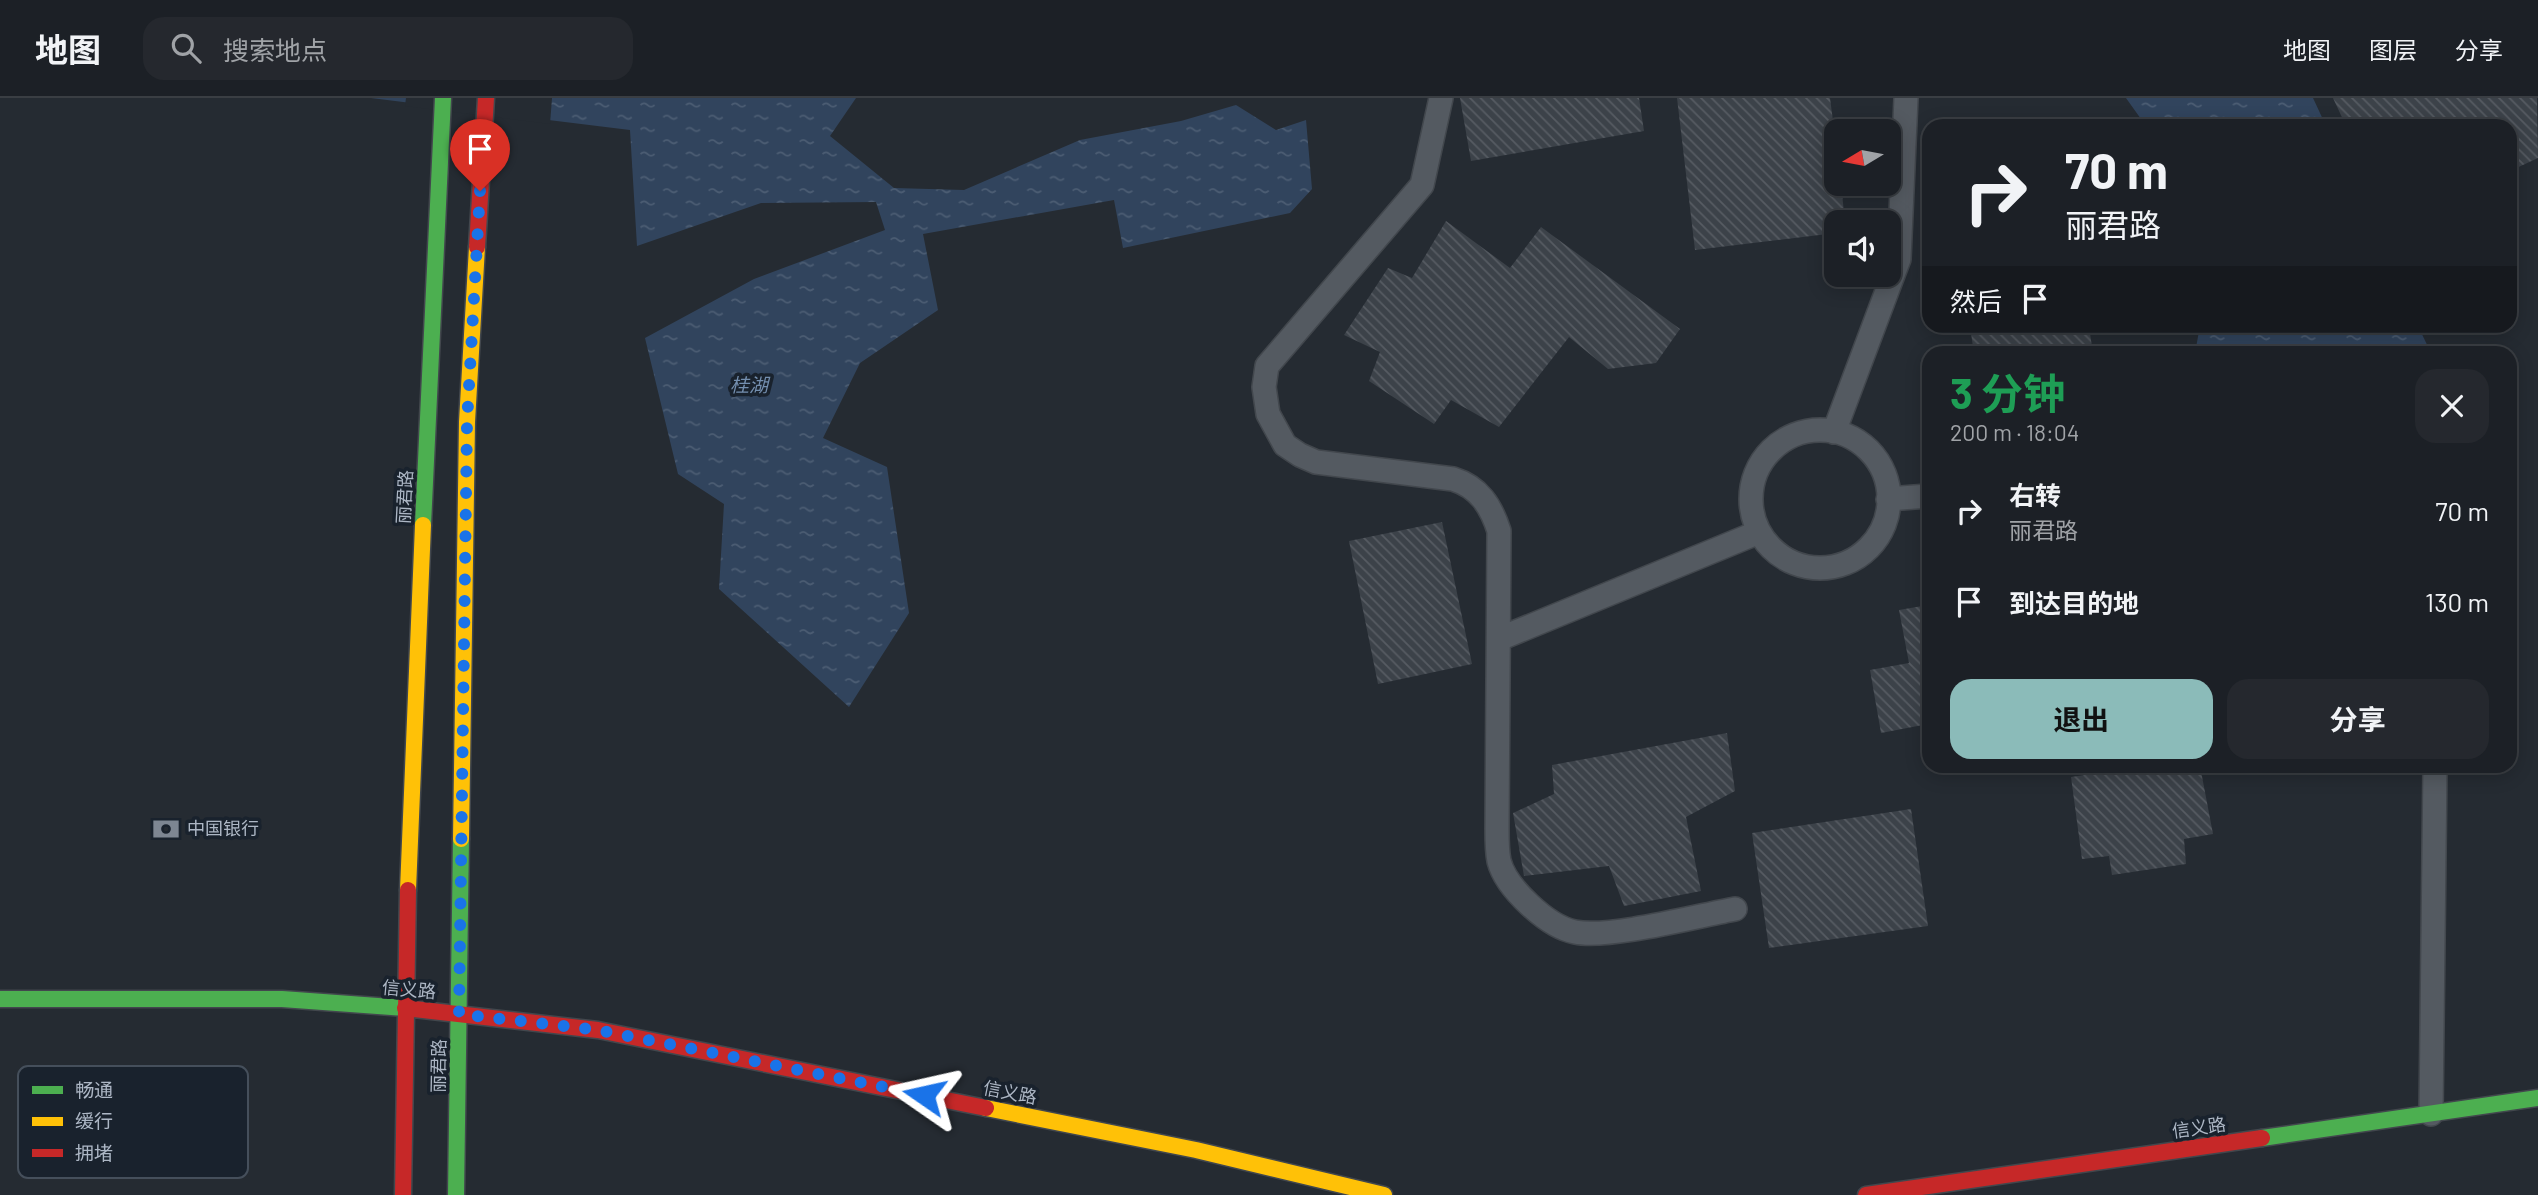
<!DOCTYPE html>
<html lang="zh">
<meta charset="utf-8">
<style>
body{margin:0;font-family:Barlow,"Noto Sans SC",sans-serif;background:#25282e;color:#f1f3f6;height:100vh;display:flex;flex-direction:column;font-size:26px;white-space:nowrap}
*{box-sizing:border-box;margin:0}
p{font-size:23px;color:#a0a3a7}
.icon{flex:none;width:38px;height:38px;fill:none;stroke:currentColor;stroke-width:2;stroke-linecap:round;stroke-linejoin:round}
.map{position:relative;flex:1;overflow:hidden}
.drawer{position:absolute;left:1922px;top:248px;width:595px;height:427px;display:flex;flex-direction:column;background:#1c2026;border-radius:21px;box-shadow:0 4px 18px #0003,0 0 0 2px #3a3e43}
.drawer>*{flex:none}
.banner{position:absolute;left:1922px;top:21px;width:595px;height:214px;border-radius:21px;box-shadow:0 4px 18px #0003,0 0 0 2px #3a3e43;background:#1c2026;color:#f1f3f6;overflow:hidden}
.needle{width:46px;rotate:260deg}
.tools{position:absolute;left:1824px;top:21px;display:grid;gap:14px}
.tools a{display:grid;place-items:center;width:77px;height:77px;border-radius:14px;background:#1c2026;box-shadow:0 4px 18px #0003,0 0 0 2px #3a3e43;font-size:35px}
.pin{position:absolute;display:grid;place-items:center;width:60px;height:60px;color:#fff;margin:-72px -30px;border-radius:50% 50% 50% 0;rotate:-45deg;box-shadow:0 0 7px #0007}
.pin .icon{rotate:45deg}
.me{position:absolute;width:77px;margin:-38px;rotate:281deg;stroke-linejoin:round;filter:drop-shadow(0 0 5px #0008)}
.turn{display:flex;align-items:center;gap:24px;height:147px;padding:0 28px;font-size:32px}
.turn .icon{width:91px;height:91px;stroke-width:2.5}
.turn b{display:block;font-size:49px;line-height:60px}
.then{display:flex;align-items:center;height:66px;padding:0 28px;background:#0003;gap:14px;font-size:26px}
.round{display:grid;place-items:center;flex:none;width:74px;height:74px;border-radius:21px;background:#25282e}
.headline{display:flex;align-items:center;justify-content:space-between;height:119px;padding:0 28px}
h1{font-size:42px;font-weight:700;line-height:52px;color:#1e9e55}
.cta{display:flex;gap:14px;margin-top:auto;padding:14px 28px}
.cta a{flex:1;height:80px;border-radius:21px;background:#8bbbb9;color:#111;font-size:28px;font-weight:700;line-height:80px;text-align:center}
.cta a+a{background:#25282e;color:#f1f3f6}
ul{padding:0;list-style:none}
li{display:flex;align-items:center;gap:21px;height:91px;padding:0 28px}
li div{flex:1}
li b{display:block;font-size:26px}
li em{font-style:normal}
header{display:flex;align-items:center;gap:42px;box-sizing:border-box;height:98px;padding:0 35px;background:#1c2026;border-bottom:2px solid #3a3e43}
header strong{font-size:33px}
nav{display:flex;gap:38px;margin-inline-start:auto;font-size:24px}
.search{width:490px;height:63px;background:#25282e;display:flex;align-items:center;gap:18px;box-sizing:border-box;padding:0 24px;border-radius:21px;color:#a0a3a7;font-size:26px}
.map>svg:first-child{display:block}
</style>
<header>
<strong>地图</strong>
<div class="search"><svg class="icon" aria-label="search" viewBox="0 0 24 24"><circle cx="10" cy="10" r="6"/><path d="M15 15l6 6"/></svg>搜索地点</div>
<nav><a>地图</a><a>图层</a><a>分享</a></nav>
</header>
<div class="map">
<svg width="2538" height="1097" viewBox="0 0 2538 1097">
<defs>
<pattern id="water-ripples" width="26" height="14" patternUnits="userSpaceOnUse" patternTransform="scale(1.75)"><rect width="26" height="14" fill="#31445d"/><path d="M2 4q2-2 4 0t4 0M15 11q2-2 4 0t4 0" fill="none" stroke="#4c5d73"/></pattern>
<pattern id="building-back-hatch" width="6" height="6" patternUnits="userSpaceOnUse" patternTransform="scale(1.75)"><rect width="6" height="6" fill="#3c4249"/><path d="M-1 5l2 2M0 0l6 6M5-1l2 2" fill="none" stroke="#565b62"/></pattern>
</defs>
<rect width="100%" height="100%" fill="#252b32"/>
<path fill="url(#water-ripples)" d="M371,0h485l-26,38 64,52 70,2 116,-50 101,-19 55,-16 40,25 30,-10 6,69 -22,24 -167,35 -9,-48 -191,34 15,76 -78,53 -37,75 64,29 22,146 -60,94 -130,-118 5,-85 -46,-30 -33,-136 109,-59 131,-49 -9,-28 -115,1 -124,43 -7,-116z
M2126,0h187l13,28h-180z
M2200,228h218l13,27h-236z"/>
<path fill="#252b32" d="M406,0h146l-2,26 -145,-18z"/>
<path fill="url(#building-back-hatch)" d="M1460,0h179l5,33 -173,30z
M1677,0h153l6,46v40h5l4,38h-9v11l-141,17z
M2333,0h204l1,60 -28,13v-45h-164z
M1446,123l64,47 31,-41 139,102 -24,34 -48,6 -39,-32 -70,90 -48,-27 -17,24 -65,-43 11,-29 -36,-17 44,-67 24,10z
M1970,228h119l4,28h-119z
M1442,424l30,142 -94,20 -29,-143z
M1928,507v119l-47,9 -11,-63 39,-7 -10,-53z
M1727,635l8,58 -49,26 15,74 -77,15 -15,-40 -85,10 -11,-63 41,-19 -2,-29z
M2097,668h103l13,68 -29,5 2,25 -74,11 -3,-19 -27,3 -11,-82 27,-4z
M1911,711l17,117 -159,22 -17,-115z"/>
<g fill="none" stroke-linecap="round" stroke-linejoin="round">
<defs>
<path id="lane" d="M1441,0l-19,87 -155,181 -3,21 4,27 17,31 15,10 16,7 137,17c26,8 38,27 46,52l-2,298c0,10 0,22 2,32 7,27 49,66 76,71 34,7 122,-16 160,-23
M1751 401a69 69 0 1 1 138 0a69 69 0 1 1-138 0Z
M1834,334l65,-173 7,-161
M1888,401l40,-3
M1499,541l260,-107
M2431,1016l4,-348"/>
<path id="fast" d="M423,427l20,-427
M0,901h282l123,9
M2262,1040l276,-40
M456,1097l5,-356"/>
<path id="slow" d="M461,741l6,-417 10,-175
M408,792l15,-365
M986,1010l210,42 188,45"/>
<path id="jam" d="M477,149l9,-149
M405,910l193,22 388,78
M403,1097l5,-305
M1866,1097l396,-57"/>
</defs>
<use href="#lane" stroke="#42474d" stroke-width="26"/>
<use href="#fast" stroke="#42474d" stroke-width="19"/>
<use href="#slow" stroke="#42474d" stroke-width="19"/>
<use href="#jam" stroke="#42474d" stroke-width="19"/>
<use href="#lane" stroke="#545a61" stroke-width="23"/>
<use href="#fast" stroke="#4caf50" stroke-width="16"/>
<use href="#slow" stroke="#ffc107" stroke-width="16"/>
<use href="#jam" stroke="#c62828" stroke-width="16"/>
</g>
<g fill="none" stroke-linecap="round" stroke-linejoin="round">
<path stroke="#1a73e8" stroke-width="12" stroke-dasharray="0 21.6" d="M480,93l-13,231 -8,592 139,16 326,65"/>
</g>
<defs>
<symbol id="bank-bare" viewBox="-9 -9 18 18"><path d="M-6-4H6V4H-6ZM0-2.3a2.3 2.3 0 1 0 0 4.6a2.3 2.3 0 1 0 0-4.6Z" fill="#7d8692" stroke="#19222d" stroke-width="2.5" paint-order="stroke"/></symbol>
</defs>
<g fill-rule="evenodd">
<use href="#bank-bare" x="147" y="712" width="38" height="38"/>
</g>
<g text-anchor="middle" stroke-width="7" stroke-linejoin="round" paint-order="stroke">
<g font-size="18" fill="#adb7c5" stroke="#19222d">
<text transform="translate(405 399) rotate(-87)" y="6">丽君路</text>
<text transform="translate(409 892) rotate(5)" y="6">信义路</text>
<text transform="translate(439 968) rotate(-89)" y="6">丽君路</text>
<text transform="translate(1010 995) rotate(11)" y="6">信义路</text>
<text transform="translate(2199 1030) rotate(-8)" y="6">信义路</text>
</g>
<g font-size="18" fill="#adb7c5" stroke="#19222d" text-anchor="start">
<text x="187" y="737">中国银行</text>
</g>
<g font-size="19" font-style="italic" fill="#748faf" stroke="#19222d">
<text x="749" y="294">桂湖</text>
</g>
</g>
<rect x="18" y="968" width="230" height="112" rx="10" fill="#19222d" stroke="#454f5b" stroke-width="2"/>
<rect x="32" y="988" width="31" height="8" fill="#4caf50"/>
<rect x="32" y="1019" width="31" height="9" fill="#ffc107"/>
<rect x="32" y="1051" width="31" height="8" fill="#c62828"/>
<g font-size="19" fill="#adb7c5">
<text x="75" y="999">畅通</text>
<text x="75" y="1030">缓行</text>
<text x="75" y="1062">拥堵</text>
</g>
</svg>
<div class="tools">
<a><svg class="needle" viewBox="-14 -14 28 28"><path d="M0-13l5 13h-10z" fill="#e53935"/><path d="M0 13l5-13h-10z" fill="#a0a3a7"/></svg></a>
<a><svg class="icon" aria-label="sound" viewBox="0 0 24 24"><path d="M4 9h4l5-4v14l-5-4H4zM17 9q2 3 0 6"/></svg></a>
</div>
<div class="pin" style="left:480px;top:93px;background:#d93025"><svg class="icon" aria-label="arrive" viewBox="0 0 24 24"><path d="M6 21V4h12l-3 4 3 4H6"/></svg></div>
<svg class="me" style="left:924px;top:997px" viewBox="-20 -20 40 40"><path d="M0-17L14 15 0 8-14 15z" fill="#1a73e8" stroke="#fff" stroke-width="4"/></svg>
<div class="banner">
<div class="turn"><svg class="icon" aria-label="right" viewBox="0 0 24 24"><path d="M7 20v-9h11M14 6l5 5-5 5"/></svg><div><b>70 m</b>丽君路</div></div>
<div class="then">然后<svg class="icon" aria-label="arrive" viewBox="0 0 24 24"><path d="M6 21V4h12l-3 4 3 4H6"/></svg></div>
</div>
<section class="drawer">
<div class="headline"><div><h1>3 分钟</h1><p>200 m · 18:04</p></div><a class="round"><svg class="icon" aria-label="close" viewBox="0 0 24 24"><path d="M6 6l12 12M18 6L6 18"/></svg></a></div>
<ul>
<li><svg class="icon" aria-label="right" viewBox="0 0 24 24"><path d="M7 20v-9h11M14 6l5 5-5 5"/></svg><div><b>右转</b><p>丽君路</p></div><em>70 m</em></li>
<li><svg class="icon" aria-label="arrive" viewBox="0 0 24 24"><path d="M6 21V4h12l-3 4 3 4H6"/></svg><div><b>到达目的地</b></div><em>130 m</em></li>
</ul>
<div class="cta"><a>退出</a><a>分享</a></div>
</section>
</div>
